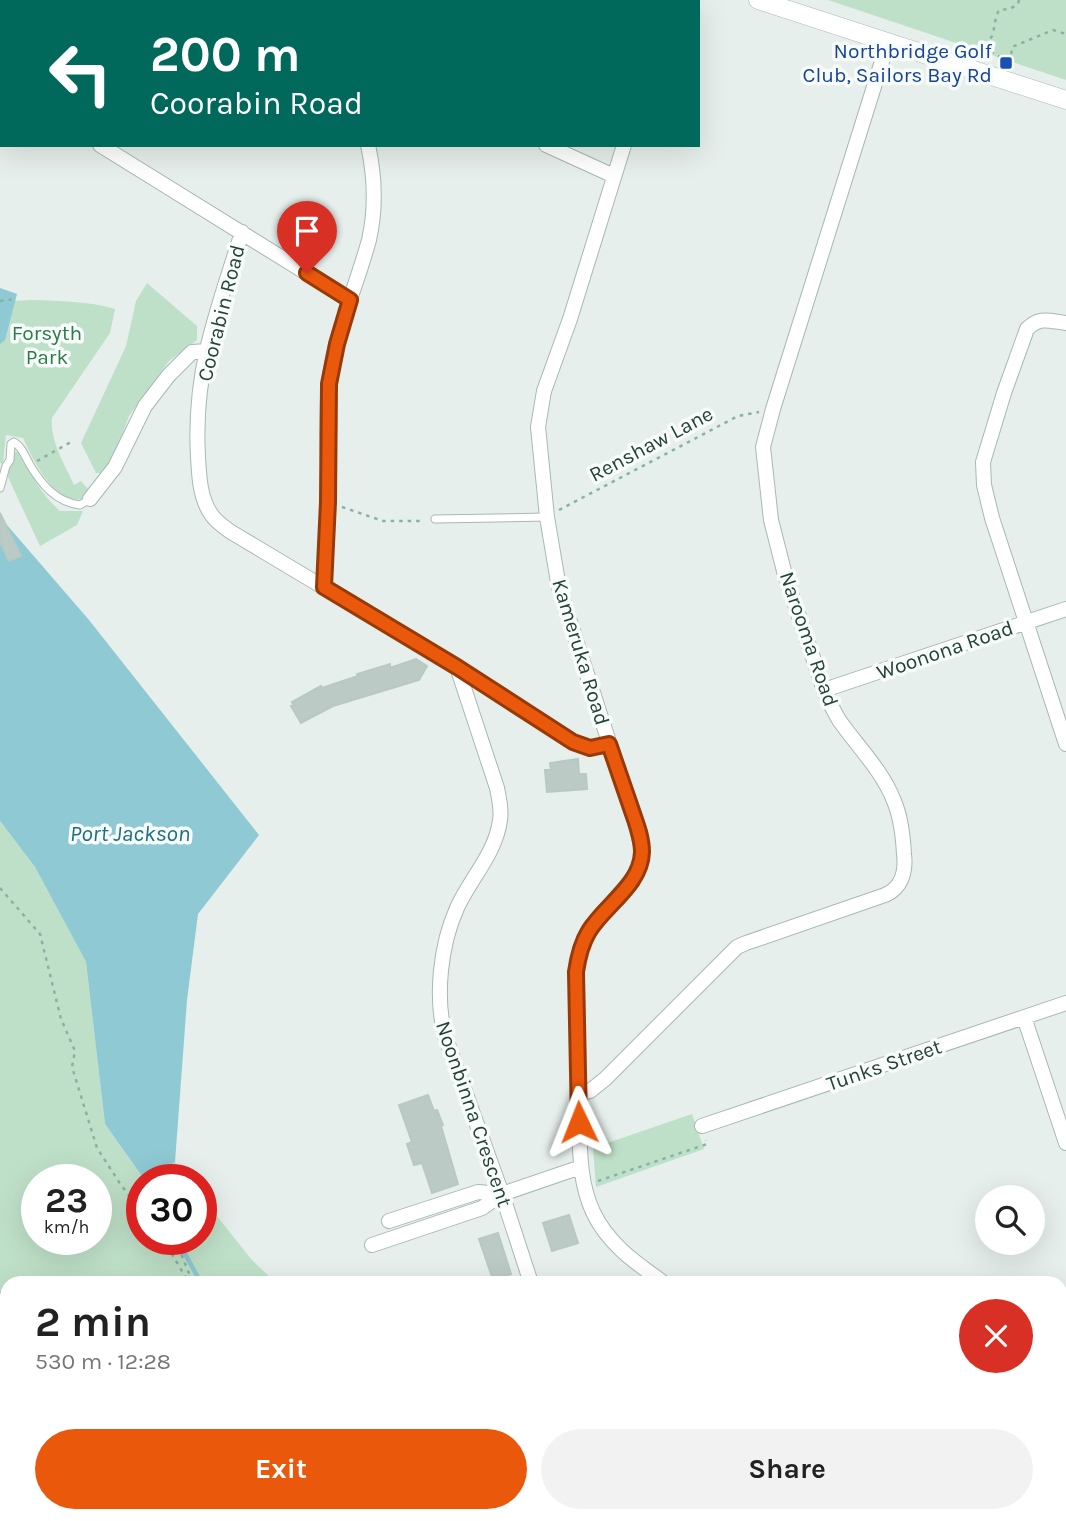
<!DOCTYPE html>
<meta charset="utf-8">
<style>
body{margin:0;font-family:Karla,sans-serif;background:#f2f2f2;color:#222;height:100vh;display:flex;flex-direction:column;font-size:26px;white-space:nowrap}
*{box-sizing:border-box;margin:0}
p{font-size:23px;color:#767676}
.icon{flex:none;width:38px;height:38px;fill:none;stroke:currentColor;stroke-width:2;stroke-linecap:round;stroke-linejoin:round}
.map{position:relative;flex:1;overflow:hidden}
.drawer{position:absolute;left:0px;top:1276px;width:1068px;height:247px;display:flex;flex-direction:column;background:#fff;border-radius:21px 21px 0 0;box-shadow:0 7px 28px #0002}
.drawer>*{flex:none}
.top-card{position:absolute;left:0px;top:0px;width:700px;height:147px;box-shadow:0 7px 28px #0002;background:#00695c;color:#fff;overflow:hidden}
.buttons{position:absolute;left:975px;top:1185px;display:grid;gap:14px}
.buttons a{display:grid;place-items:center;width:70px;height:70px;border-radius:50%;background:#fff;box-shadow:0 7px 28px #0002;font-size:35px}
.speed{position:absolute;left:21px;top:1164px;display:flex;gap:14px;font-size:35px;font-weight:700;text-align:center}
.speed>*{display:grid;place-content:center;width:91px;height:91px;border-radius:50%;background:#fff;box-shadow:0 7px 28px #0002;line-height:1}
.speed small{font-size:18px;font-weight:400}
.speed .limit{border:10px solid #d22;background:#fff;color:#111}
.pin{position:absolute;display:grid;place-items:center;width:60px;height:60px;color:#fff;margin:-72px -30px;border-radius:50% 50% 50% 0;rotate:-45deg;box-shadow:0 0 7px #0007}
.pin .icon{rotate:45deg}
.me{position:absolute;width:77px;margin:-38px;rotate:358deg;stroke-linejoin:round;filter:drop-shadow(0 0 5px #0008)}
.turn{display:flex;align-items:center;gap:24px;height:147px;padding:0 35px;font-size:32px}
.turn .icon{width:91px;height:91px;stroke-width:2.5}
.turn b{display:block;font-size:49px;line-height:60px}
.round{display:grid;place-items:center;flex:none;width:74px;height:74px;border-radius:37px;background:#f2f2f2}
.summary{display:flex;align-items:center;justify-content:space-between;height:119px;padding:0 35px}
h1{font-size:42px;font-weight:700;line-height:52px}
.primary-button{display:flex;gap:14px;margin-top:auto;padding:14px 35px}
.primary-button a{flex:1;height:80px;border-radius:42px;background:#ea580c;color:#fff;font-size:28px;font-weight:700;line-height:80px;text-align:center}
.primary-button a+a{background:#f2f2f2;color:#222}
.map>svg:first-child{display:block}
</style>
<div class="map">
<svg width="1066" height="1521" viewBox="0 0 1066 1521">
<rect width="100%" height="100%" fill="#e6efeb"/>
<path fill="#bfe0c8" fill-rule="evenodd" d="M828,0h238v80z
M147,283l50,43v14l-28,21 -40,55 -16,44 -9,13h-8l-15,-30 45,-97 10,-45z
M31,300c29,1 57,1 84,9l-5,24 -58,85c-2,23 13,47 22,67l7,-4 7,8 -6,10c-29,5 -49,-40 -59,-61l-17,-3 -3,29 -3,-1v-127l12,-35z
M15,452h6c10,22 20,43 39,59h23l-6,14 -37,21 -32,-69 1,-10z
M0,821l35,46 51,95 19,162 39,55 31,-17 14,17 -47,1v59h59v-43l50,63 25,24h-269v124l-7,-21zM37,1180h59v59h-59z
M692,1114l12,35 -108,38 -3,-39z
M1060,1361l6,15v97l-5,2z
M145,1516h383l6,5h-382z"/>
<path fill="#8ec9d4" d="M0,288l17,6 -12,46 -5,4z
M0,517l89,103 170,215 -61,79 -11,86 -12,162 -31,17 -39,-55 -19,-162 -51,-95 -35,-46z"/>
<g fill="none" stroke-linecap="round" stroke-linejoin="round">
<path stroke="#8ec9d4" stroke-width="4.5" d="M177,1239l24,44
M466,1516l9,5
M367,1521l3,-5"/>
</g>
<path fill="#bbcac4" stroke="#b8c9c2" stroke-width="2" d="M0,513l21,43 -12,5 -9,-19z
M416,659l11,7 -8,14 -86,26 -32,17 -10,-17 3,-1 -2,-3 29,-16 1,2 36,-12 -1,-2 33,-10v4z
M578,759l1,15h7l1,15 -40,3 -2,-22h6l-1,-7z
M428,1095l6,16 3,-1 6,15 -2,1 17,58 -26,9 -10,-30 -8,2 -7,-21 5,-2 -13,-37z
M569,1215l9,28 -26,8 -9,-28z
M498,1233l13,41 -18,6 -14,-41z"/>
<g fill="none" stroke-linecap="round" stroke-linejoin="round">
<defs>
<path id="service" d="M0,488l6,-22 4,-6 1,-16 3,-2c8,5 11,14 16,23 12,20 26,37 50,40l10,-6
M435,519l112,-2"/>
<path id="minor" d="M266,0l3,2
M588,0v2
M0,80l2,1
M100,145l250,155
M546,145l68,31
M624,145l-54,174 -26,72 -6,36 9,90 12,71 76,234c4,14 9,29 5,43 -4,11 -12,19 -19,27 -23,27 -41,44 -45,80 1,48 1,97 3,145 1,32 0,65 14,95 15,32 43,51 71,71
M242,232c-12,39 -26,78 -35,118 -8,35 -11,72 -9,107 1,19 2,41 13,57 5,8 13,13 20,18l226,135 116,75 17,6 19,-4
M1066,323c-17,-2 -26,-7 -39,6l-23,64 -21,69 1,23 8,33 74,226
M90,499l25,-32 30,-61 24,-31 23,-23 15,-1
M324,587c1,-36 4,-71 4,-107 0,-32 -2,-64 1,-96 5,-49 27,-96 40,-144 7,-31 6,-63 -1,-95
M457,667l40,121c2,11 5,22 3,32 -4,33 -30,59 -43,88 -17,38 -22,89 -12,128l57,158 29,89
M824,690l242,-81
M1024,1017l42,126
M578,1094l12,-3 15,-12 132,-132 9,-4 139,-48c17,-7 21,-24 19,-41 -1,-18 -3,-37 -10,-53 -12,-31 -37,-55 -55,-81 -6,-10 -11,-20 -15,-30l-39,-115 -14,-55 -8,-73 10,-38 115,-367
M702,1126l364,-123
M389,1221l89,-29 24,2
M372,1245l110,-37 20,-14 79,-27
M611,1516l2,5
M830,1521v-5"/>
<path id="tertiary" d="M758,0l308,100"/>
</defs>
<use href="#service" stroke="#a8b8b2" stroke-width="9"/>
<use href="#minor" stroke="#a8b8b2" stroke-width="16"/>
<use href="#tertiary" stroke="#a8b8b2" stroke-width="19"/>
<path stroke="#86b3a5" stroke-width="2.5" stroke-dasharray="3.5 5" stroke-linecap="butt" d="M1019,0l-1,4 -8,5 -11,1c-4,8 -4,14 -6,23 -1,4 -4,7 -4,11 -1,10 9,12 16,15l6,-2 1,-10 41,-17 13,4
M0,301l15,-2
M37,461l34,-19
M342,507l41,14h41
M559,510l179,-94 21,-4
M0,888l40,46 21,85 14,32 -3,16 25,81 24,37 21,27
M598,1181l109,-37 -1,-4
M163,1239l26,44
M175,1239l18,44
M0,1292l7,4
M1060,1331l6,-2
M438,1516l11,5"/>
<use href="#service" stroke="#fff" stroke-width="7"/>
<use href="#minor" stroke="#fff" stroke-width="14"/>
<use href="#tertiary" stroke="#fff" stroke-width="18"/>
</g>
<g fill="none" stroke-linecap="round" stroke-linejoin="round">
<defs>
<path id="route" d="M307,273l43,27 -13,44 -8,40 -1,118 -4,85 133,80 116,75 17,6 19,-4c7,20 14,41 21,61 5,15 12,31 12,47 -1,33 -37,53 -53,79 -8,13 -11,27 -13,41l3,150"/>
</defs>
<use href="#route" stroke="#983908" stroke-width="18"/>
<use href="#route" stroke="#ea580c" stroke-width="12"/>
</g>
<rect fill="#1a4fb4" stroke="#f7fbf9" stroke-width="2.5" x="999" y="56" width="14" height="14" rx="3.5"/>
<g text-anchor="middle" stroke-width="7" stroke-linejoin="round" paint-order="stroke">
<g font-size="21" fill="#164399" stroke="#f7fbf9" text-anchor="end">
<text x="992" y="58">Northbridge Golf<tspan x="992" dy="24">Club, Sailors Bay Rd</tspan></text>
</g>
<g font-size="21" fill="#24423a" stroke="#f7fbf9">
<text transform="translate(221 313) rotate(-76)" y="7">Coorabin Road</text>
<text transform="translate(651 444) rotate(-28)" y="7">Renshaw Lane</text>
<text transform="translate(809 639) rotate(71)" y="7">Narooma Road</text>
<text transform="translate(945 650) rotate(-19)" y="7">Woonona Road</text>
<text transform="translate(581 652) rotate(73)" y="7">Kameruka Road</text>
<text transform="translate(884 1065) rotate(-19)" y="7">Tunks Street</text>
<text transform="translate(474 1114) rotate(71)" y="7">Noonbinna Crescent</text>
</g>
<g font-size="21" fill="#2d7a4b" stroke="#f7fbf9">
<text x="47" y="340">Forsyth<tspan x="47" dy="24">Park</tspan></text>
</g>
<g font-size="23" font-style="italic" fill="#1c6f80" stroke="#f7fbf9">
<text x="130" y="841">Port Jackson</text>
</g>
</g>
</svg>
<div class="buttons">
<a><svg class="icon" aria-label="search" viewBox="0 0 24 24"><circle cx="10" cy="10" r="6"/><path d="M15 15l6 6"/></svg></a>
</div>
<div class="speed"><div>23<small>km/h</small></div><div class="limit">30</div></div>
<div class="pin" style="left:307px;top:273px;background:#d93025"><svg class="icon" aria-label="arrive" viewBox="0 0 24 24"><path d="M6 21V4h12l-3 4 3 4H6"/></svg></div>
<svg class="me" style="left:579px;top:1122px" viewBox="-20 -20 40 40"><path d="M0-17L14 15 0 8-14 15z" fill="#ea580c" stroke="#fff" stroke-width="4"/></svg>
<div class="top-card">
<div class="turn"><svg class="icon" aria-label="left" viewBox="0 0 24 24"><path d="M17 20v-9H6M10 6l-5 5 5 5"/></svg><div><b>200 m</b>Coorabin Road</div></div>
</div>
<section class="drawer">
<div class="summary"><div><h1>2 min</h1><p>530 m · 12:28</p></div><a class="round" style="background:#d93025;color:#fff"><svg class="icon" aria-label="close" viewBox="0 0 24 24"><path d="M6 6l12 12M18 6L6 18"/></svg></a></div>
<div class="primary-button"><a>Exit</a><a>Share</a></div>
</section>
</div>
